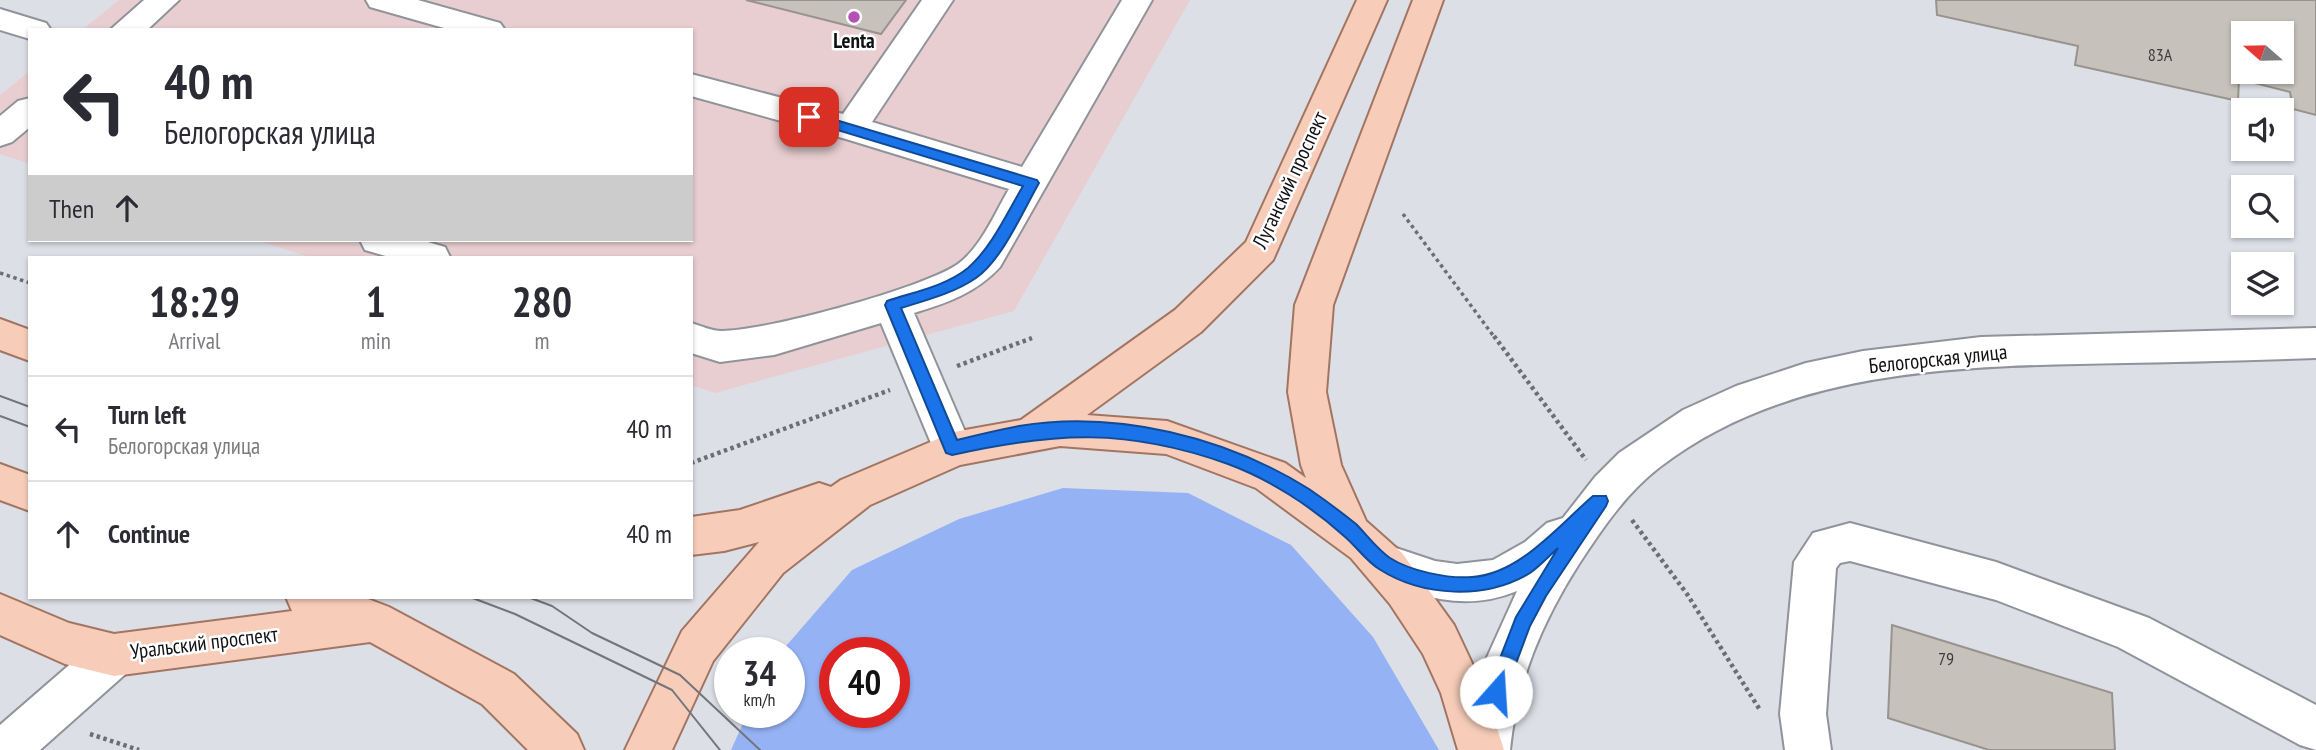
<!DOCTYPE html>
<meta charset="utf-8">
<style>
body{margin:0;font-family:"PT Sans Narrow",sans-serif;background:#f7f7f7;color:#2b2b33;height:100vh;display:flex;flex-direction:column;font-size:26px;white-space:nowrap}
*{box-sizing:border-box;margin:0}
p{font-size:23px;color:#7c7c81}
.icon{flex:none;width:38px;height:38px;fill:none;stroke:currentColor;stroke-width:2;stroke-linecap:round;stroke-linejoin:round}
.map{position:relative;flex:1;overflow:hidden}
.details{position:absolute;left:28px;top:256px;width:665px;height:343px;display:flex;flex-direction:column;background:#fff;border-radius:0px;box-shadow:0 2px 5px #0004}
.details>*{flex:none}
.hud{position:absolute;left:28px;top:28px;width:665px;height:214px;border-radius:0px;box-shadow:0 2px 5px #0004;background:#fff;color:#2b2b33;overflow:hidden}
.needle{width:46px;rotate:290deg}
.controls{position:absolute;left:2231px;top:21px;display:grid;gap:14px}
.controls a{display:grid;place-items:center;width:63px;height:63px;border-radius:0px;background:#fff;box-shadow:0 2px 5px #0004;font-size:35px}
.speed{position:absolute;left:714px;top:637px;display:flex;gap:14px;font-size:35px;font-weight:700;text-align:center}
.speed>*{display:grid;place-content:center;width:91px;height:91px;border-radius:50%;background:#fff;box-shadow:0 2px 5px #0004;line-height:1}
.speed small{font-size:18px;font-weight:400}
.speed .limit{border:10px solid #d22;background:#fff;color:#111}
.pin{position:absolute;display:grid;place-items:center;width:60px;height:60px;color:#fff;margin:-30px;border-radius:14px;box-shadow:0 4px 10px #0006}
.me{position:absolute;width:77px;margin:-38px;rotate:19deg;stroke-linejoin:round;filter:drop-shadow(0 0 5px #0008)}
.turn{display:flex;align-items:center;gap:24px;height:147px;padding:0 21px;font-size:32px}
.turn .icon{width:91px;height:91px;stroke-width:2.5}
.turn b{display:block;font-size:49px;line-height:60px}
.then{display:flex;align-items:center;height:66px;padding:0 21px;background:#0003;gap:14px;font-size:26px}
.eta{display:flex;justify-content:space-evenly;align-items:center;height:119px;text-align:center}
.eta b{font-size:42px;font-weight:700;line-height:49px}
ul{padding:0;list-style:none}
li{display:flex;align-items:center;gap:21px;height:105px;padding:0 21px;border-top:2px solid #e1e1e2}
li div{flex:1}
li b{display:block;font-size:26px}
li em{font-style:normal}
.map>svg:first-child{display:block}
</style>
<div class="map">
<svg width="2316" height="750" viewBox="0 0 2316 750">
<rect width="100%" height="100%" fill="#dcdfe6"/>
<path fill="#e8ced0" d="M119,0h1071l-176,311 -299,82 -24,-8v-128h-382l-53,-17h435v-210h-609z
M30,71v93l-30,-10v-59z"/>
<path fill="#95b2f4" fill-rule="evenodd" d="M1063,488l125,5 103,52 82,92 66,113h-708l17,-38h41v-59h-9l72,-83 107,-51zM835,653h59v59h-59z"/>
<path fill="#c6c1ba" stroke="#98938d" stroke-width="2" fill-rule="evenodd" d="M746,0h160l-25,34z
M1936,0h380v115l-23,-6 -3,-17 -51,-13 -1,22 -163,-36 3,-19 -141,-31zM2244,33h38v39h-38z
M1892,625l220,68 3,57h-126l-101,-32z"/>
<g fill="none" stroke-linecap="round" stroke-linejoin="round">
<defs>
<path id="minor" d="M144,0h35l-32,30h-37z
M366,0h52l82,23 5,7h-54l-81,-23z
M922,0h31l-81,122 150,45 100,-167h30l-152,267c-24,26 -53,36 -86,46l58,135 -6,12 -14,5 -14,-5 -57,-137 -107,32 -54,7 -29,-9v-30c10,3 21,8 31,8 44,0 202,-43 236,-67 23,-17 37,-51 51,-75l-163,-50 -155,-43v-22l152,40z
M0,9l46,14 5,7h-21v9l-30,-9z
M30,98v29l-18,15 -12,4v-30l18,-15z
M360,240h61l24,7 5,10h-61l-24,-7z
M2316,328v30c-63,2 -127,4 -190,5 -158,3 -335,3 -466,104 -34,26 -58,62 -81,97 -37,58 -62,117 -69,186h-46l15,-75 38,-84c-53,22 -98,5 -148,-14l-6,-14 6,-14 15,-5 51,17 22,3 36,-4 32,-18 22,-19 16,-5 32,-41 24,-24 64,-43 53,-24 70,-23 57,-12 118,-14z
M1850,523l146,39 153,56 167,87v45l-16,-5 -182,-98 -122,-47 -146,-39 -10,2 -4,5 -10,146 5,36h-46l-5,-36 14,-152 19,-29z
M114,634l16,6 6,15 -6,15 -90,80h-40v-25l98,-85z"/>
<path id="major" d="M1357,0h30l-114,260 -72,72 -114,83 80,6 118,42 21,15 -5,-13 -13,-73 7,-87 118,-305h30l-110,305 -7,87 15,73 25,56 36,32 52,72 32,68 18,57h-46l-17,-57 -18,-39 -33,-50 -39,-46 -95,-70 -90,-34 -106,-8 -100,19 -90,40 -87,68 -70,88 -41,89h-47l57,-119 77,-89 -35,9 -33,4v-38l49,-7 79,-27 12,4 10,-7 113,-48 67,-12 154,-110 71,-68z
M0,319l30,11v31l-30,-11z
M0,464l30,11v36l-30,-11z
M0,594l69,29 45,11 178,-23 -6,-14h77l26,10 125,67 63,60 7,16h-56l-46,-46 -112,-62 -256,34 -49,-12 -65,-29z"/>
</defs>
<use href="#minor" stroke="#90939a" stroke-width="4"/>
<use href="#major" stroke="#a27562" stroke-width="4"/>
<path stroke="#6c6e73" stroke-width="3.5" stroke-dasharray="3.5 3.5" stroke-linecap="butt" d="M1403,214l92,124
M0,273l30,10"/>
<path stroke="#6c6e73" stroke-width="4.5" stroke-dasharray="3.5 3.5" stroke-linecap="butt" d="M1494,336l92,124
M957,366l75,-28
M691,463l199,-73
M1632,520l55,74 73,116
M90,734l49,16"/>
<use href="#minor" fill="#fff" fill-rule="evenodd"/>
<use href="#major" fill="#f7cdba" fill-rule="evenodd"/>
<path stroke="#73757a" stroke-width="2" d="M0,396l30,11
M0,416l30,11
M470,597l45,17 157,76 48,60
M528,597l24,9 40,27 88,42 80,75"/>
</g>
<path fill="#1a73e8" stroke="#114b97" stroke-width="2" d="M809,112l228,68 2,3c-16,28 -37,77 -63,95 -22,15 -49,22 -75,30l56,132c20,-5 41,-10 62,-14 98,-16 207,11 290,63 16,11 32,23 47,35 11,11 21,25 34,34 20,13 58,21 82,19 48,-3 87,-52 121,-81h13l2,5 -2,5 -60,90 -16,30 -27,72 -7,3 -6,-3 -3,-6 29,-75 42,-69c-9,8 -18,18 -28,25 -45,27 -107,24 -151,-4 -13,-8 -23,-23 -35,-33 -32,-29 -75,-57 -116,-72 -101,-36 -173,-32 -276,-9l-6,-2 -61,-148 2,-4c27,-9 59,-15 81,-33 24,-21 39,-55 55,-82l-219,-66 -2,-3z"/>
<circle fill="#b550b5" stroke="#fff" stroke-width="2.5" cx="854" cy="17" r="7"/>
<g text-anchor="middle" stroke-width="5" stroke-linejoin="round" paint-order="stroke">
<g font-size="18" fill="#3e3d3d">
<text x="2160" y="61">83А</text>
<text x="1946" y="665">79</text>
</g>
<g font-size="21" font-weight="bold" fill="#101113" stroke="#fff">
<text x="854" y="48">Lenta</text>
</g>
<g font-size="21" fill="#101113" stroke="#fff">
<text transform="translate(1290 180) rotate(-65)" y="7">Луганский проспект</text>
<text transform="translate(1938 359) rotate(-6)" y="7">Белогорская улица</text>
<text transform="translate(204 643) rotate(-7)" y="7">Уральский проспект</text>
</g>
</g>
</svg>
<div class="controls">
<a><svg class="needle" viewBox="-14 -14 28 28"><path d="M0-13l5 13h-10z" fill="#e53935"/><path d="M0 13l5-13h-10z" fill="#7c7c81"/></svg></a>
<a><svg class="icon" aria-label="sound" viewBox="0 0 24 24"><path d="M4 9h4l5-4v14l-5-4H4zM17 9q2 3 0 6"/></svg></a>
<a><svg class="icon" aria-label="search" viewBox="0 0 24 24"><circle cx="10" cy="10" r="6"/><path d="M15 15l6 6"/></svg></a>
<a><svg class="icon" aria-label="layers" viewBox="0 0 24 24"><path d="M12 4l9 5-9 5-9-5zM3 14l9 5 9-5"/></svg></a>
</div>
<div class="speed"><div>34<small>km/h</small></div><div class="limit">40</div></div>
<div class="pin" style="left:809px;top:117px;background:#d93025"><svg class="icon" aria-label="arrive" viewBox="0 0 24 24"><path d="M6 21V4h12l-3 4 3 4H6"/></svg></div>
<svg class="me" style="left:1496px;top:692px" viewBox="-20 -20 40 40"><circle r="19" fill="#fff"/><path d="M0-13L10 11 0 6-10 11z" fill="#1a73e8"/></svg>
<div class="hud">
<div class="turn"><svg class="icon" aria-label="left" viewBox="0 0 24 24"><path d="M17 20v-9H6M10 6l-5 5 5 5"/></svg><div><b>40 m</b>Белогорская улица</div></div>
<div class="then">Then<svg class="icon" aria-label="ahead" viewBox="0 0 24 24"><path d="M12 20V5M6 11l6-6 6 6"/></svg></div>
</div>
<section class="details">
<div class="eta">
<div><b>18:29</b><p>Arrival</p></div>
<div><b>1</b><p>min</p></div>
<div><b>280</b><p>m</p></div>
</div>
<ul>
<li><svg class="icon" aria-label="left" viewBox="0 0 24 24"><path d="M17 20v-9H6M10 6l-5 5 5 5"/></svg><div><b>Turn left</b><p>Белогорская улица</p></div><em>40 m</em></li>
<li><svg class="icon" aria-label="ahead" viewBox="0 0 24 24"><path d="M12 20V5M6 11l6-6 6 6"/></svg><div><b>Continue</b></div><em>40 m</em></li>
</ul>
</section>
</div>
